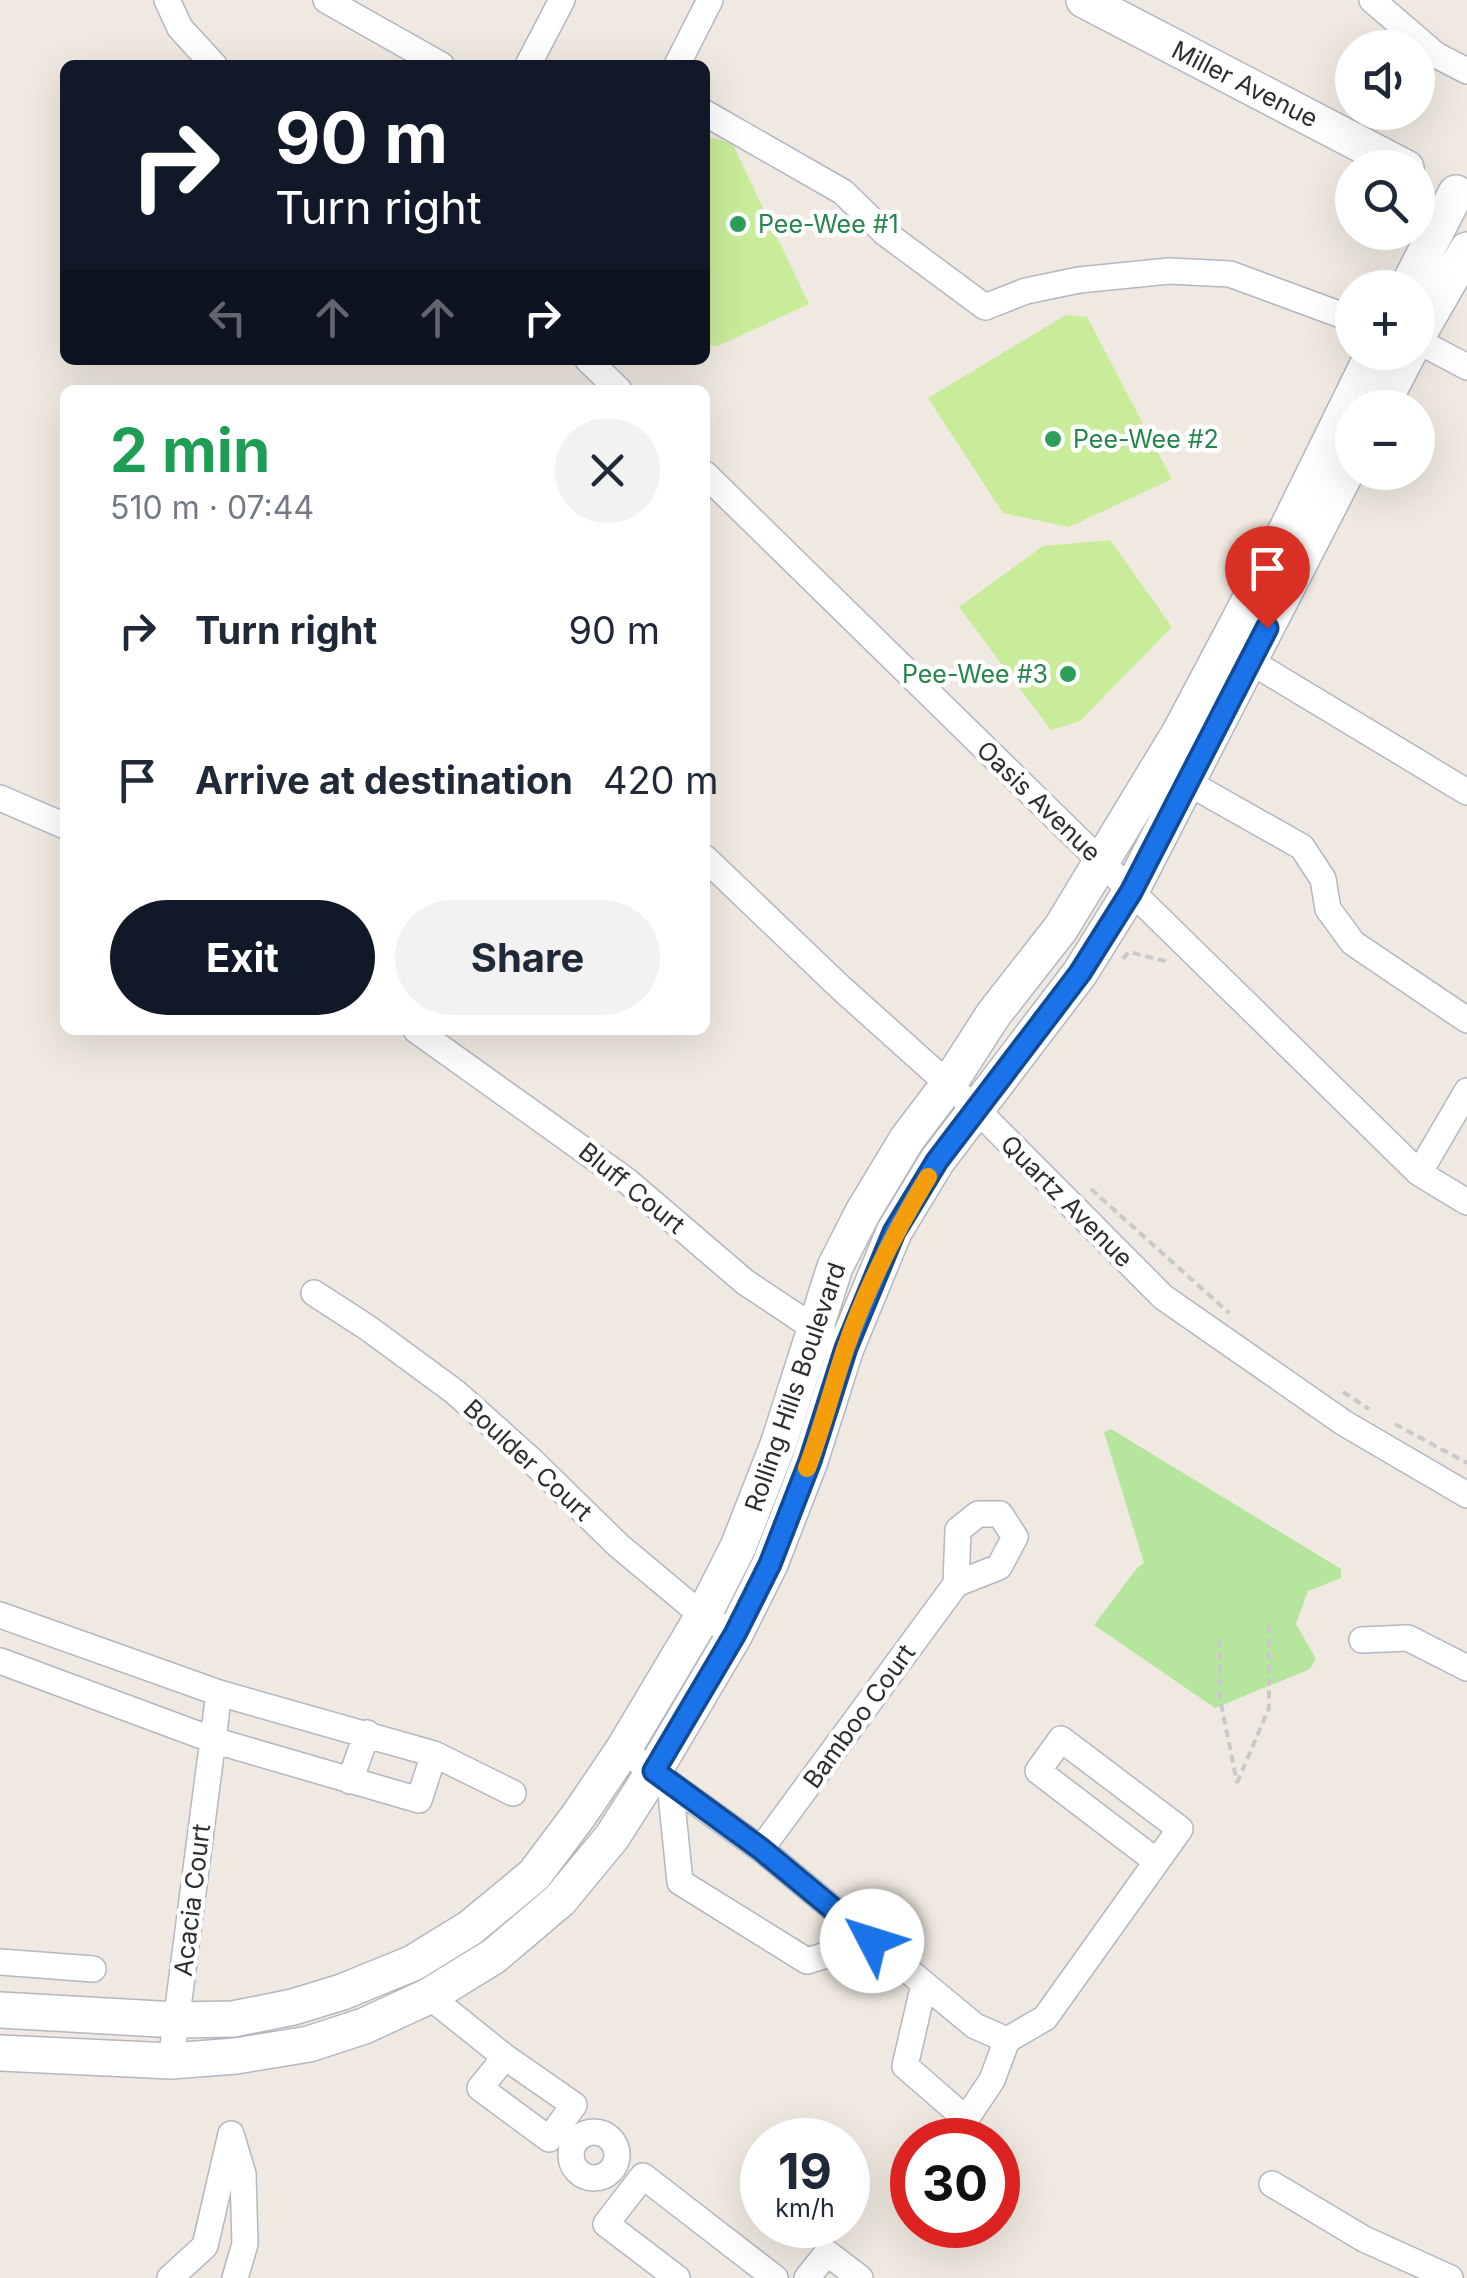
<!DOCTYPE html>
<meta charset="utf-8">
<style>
body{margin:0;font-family:Inter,sans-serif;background:#f2f2f3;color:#1f2937;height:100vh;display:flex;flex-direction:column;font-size:38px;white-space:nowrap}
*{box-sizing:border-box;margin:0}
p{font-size:32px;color:#747a83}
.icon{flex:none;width:55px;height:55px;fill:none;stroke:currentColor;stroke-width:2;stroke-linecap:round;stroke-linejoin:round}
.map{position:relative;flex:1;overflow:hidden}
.details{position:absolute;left:60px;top:385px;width:650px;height:650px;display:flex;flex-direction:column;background:#fff;border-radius:15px;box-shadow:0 10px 40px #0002}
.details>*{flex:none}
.top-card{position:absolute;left:60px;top:60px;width:650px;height:305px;border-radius:15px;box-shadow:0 10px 40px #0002;background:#111827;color:#fff;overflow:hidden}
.tools{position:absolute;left:1335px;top:30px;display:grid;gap:20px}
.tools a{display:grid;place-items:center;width:100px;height:100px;border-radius:50%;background:#fff;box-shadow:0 10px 40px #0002;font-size:50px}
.speed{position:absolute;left:740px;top:2118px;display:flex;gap:20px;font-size:50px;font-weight:700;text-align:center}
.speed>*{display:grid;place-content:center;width:130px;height:130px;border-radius:50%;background:#fff;box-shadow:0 10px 40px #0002;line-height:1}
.speed small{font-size:25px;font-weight:400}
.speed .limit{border:15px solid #d22;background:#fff;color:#111}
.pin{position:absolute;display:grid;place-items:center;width:85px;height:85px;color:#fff;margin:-102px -42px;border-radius:50% 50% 50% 0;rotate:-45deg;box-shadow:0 0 10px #0007}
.pin .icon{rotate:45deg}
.me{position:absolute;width:110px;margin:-55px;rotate:310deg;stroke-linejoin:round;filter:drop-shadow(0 0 8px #0008)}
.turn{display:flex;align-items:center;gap:35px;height:210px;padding:0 50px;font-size:45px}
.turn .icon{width:130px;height:130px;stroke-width:2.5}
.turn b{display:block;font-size:70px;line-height:85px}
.lanes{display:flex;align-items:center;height:95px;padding:0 50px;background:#0003;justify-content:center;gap:50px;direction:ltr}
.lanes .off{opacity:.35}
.round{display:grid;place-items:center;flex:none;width:105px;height:105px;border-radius:52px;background:#f2f2f3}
.head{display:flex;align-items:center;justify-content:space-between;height:170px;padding:0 50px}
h1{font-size:60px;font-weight:700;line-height:75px;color:#1e9e55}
.action{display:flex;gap:20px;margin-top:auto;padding:20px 50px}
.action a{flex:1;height:115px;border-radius:60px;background:#111827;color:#fff;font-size:40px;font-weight:700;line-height:115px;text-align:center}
.action a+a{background:#f2f2f3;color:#1f2937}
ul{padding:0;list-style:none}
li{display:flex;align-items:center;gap:30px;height:150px;padding:0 50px}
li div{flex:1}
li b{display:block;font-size:38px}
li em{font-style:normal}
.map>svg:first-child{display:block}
</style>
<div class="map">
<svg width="1467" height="2278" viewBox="0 0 1467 2278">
<rect width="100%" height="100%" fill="#efe9e1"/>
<path fill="#b6e59e" d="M1111,1429l230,140v9l-33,13 -12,33 20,35 -6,10 -95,39 -121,-83 43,-57 7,-5 -40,-131z"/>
<path fill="#c9ec9a" d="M705,136l27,7 77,161 -91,42 -13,-1z
M1066,315l21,2 85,162 -103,48 -66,-14 -75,-115z
M1110,540l62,87 -92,94 -29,9 -92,-123 84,-61z"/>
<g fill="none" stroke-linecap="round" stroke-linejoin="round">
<defs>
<path id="street" d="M167,0l13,28 34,37
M326,0l115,65
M1372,0l64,55 31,16
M528,65l34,-65
M677,65l33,-65
M705,113l138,79 42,41 100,74 41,-16 53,-11 90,-9 61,3 122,45
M1418,341l49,26
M588,360l31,30
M705,474l714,699 48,29
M1250,661l217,131
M1187,782l115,65 21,32 5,30 25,34 114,77
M0,798l65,28
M705,858l136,130 136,122 186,187 181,126 123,72
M416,1030l211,151 118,101 84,56
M1419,1173l48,-82
M314,1293l54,35 87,64 75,67 88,86 85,71 14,8
M0,1615l219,78 215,61 79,39
M1362,1640l46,-2 59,30
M0,1661l213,79 206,60 15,-46
M623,1750l138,99 214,177 32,14 38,-22 135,-189 -119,-90 -23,32 118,90
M350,1781l17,-48
M670,1784l10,98 127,79 65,-20
M761,1849l195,-265 43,-17 16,-30 -15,-23h-22l-20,16 -2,54
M0,1962l93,7
M924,1984l-19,82 61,53 26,-39 15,-40
M429,1996l76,61
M505,2057l69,48 -25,34 -69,-51z
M171,2061l48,-368
M571 2155a23 23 0 1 1 46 0a23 23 0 1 1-46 0Z
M1272,2184l92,55 86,39
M170,2278l35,-32 26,-112 12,40 2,70 -10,34
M677,2278l-71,-54 37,-48 132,102
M807,2278l20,-25 33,25"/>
<path id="secondary" d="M1084,0l322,168
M1407,288l49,-95
M1418,335l49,-85
M1380,408l29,-56
M0,2010l177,10 56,-1 60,-12 49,-15 71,-29 57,-35 64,-53 45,-60 44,-65 80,-134 35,-69 40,-102 57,-178 28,-55 44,-73 41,-54 45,-70 68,-87 119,-196 99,-187 95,-193
M0,2053l171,8 65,-5 73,-12 55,-18 65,-30 65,-40 66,-56 52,-63 42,-66 81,-137 35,-70 40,-103 36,-113 48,-116 43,-71 143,-188 51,-82 221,-430"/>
</defs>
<use href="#street" stroke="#b4b7c1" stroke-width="28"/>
<use href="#secondary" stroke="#b4b7c1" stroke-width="38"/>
<path stroke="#c9c9c9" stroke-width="4" stroke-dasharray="8 5" stroke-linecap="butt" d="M1123,959l6,-7 40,10
M1091,1189l138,124
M1343,1392l26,17
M1395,1424l72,39
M1219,1639l1,59 17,85
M1237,1783l32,-75v-86"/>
<use href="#street" stroke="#fff" stroke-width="25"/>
<use href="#secondary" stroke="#fff" stroke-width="35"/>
</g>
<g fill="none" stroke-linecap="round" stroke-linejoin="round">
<defs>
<path id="route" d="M872,1941l-111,-92 -107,-78 81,-137 35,-70 40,-103 36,-113 48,-116 43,-71 143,-188 51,-81 136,-264"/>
</defs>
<use href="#route" stroke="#114b97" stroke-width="25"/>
<use href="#route" stroke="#1a73e8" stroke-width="18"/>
<path stroke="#f59e0b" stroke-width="18" d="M807,1468c15,-39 25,-79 38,-118 21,-62 49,-117 83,-173"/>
</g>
<g fill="#2e9e5b" stroke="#fff" stroke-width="4">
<circle cx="738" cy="224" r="10"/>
<circle cx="1053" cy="439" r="10"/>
<circle cx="1068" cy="674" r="10"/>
</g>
<g text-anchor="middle" stroke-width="9" stroke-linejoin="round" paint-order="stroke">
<g font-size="25" fill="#2e2e2e" stroke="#fff">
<text transform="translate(1245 84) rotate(27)" y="9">Miller Avenue</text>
<text transform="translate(1039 801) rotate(44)" y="9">Oasis Avenue</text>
<text transform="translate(632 1188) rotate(39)" y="9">Bluff Court</text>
<text transform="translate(1067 1201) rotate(45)" y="9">Quartz Avenue</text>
<text transform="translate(795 1387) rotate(-71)" y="9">Rolling Hills Boulevard</text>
<text transform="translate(528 1460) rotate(43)" y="9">Boulder Court</text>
<text transform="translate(859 1716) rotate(-54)" y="9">Bamboo Court</text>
<text transform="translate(192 1900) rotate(-83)" y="9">Acacia Court</text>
</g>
<g font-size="25" fill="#27864d" stroke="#fff" text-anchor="start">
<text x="758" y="233">Pee-Wee #1</text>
<text x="1073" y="448">Pee-Wee #2</text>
<text x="1048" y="683" text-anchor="end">Pee-Wee #3</text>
</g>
</g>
</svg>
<div class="tools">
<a><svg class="icon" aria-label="sound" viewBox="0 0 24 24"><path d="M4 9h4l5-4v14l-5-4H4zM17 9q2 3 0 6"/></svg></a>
<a><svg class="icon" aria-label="search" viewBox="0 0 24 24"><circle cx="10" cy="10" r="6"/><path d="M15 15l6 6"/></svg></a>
<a>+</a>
<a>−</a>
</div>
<div class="speed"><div>19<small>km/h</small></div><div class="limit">30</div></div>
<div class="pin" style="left:1267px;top:628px;background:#d93025"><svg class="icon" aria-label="arrive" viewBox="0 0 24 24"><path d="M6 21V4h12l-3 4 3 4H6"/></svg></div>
<svg class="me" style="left:872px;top:1941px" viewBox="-20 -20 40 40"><circle r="19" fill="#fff"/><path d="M0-13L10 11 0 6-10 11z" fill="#1a73e8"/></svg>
<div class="top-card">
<div class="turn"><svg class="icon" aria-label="right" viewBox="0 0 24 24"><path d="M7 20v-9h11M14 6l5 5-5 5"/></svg><div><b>90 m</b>Turn right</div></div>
<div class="lanes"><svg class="icon off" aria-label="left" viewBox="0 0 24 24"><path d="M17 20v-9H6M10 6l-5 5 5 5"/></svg><svg class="icon off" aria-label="ahead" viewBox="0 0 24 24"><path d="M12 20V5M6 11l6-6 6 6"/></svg><svg class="icon off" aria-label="ahead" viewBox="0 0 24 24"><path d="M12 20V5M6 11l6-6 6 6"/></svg><svg class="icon" aria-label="right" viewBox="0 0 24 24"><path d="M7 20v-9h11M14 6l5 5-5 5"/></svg></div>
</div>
<section class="details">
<div class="head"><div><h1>2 min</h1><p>510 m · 07:44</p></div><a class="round"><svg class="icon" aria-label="close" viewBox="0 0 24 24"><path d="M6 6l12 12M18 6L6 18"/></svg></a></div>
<ul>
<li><svg class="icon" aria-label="right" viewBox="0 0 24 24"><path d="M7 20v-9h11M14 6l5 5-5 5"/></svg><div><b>Turn right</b></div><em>90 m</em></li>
<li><svg class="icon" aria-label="arrive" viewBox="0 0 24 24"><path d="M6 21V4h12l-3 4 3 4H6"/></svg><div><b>Arrive at destination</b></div><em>420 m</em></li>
</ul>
<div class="action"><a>Exit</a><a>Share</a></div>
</section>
</div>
